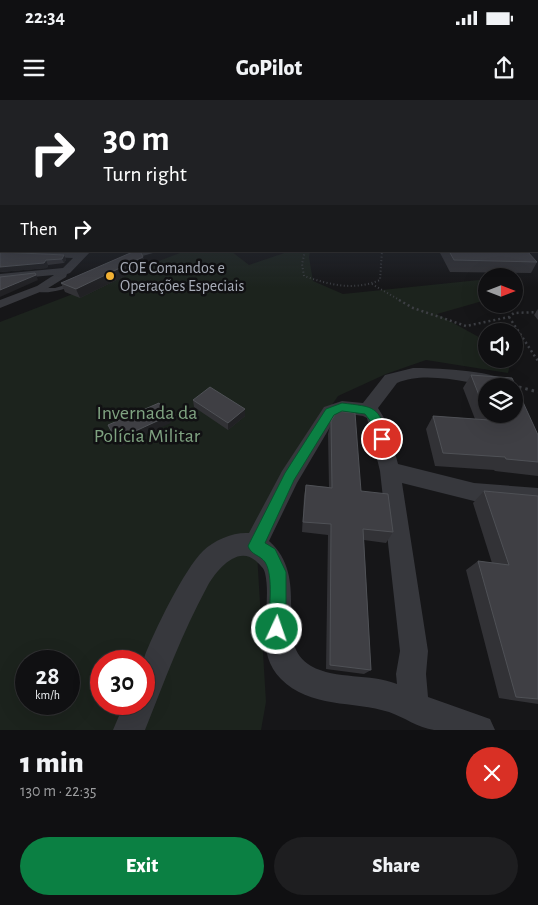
<!DOCTYPE html>
<meta charset="utf-8">
<style>
body{margin:0;font-family:"Alegreya Sans",sans-serif;background:#1e1e20;color:#f1f3f6;height:100vh;display:flex;flex-direction:column;font-size:19px;white-space:nowrap}
*{box-sizing:border-box;margin:0}
p{font-size:16px;color:#9c9d9f}
.icon{flex:none;width:28px;height:28px;fill:none;stroke:currentColor;stroke-width:2;stroke-linecap:round;stroke-linejoin:round}
.map{position:relative;height:630px;overflow:hidden}
.panel{display:flex;flex-direction:column;background:#101012;flex:1}
.panel>*{flex:none}
.banner{position:absolute;left:0px;top:0px;width:539px;height:152px;box-shadow:0 5px 20px #0002,0 0 0 1px #303032;background:#202124;color:#fff;overflow:hidden}
.needle{width:32px;rotate:90deg}
.tools{position:absolute;left:478px;top:168px;display:grid;gap:10px}
.tools a{display:grid;place-items:center;width:45px;height:45px;border-radius:50%;background:#101012;box-shadow:0 5px 20px #0002,0 0 0 1px #303032;font-size:25px}
.speed{position:absolute;left:15px;top:550px;display:flex;gap:10px;font-size:25px;font-weight:700;text-align:center}
.speed>*{display:grid;place-content:center;width:65px;height:65px;border-radius:50%;background:#101012;box-shadow:0 5px 20px #0002,0 0 0 1px #303032;line-height:1}
.speed small{font-size:12px;font-weight:400}
.speed .limit{border:8px solid #d22;background:#fff;color:#111}
.pin{position:absolute;display:grid;place-items:center;width:42px;height:42px;color:#fff;margin:-21px;border:2px solid #fff;border-radius:50%;box-shadow:0 1px 5px #0007}
.me{position:absolute;width:55px;margin:-28px;rotate:3deg;stroke-linejoin:round;filter:drop-shadow(0 0 4px #0008)}
.turn{display:flex;align-items:center;gap:18px;height:105px;padding:0 20px;font-size:22px}
.turn .icon{width:65px;height:65px;stroke-width:2.5}
.turn b{display:block;font-size:35px;line-height:42px}
.then{display:flex;align-items:center;height:48px;padding:0 20px;background:#0003;gap:10px;font-size:19px}
.round{display:grid;place-items:center;flex:none;width:52px;height:52px;border-radius:26px;background:#1e1e20}
.overview{display:flex;align-items:center;justify-content:space-between;height:85px;padding:0 20px}
h1{font-size:30px;font-weight:800;line-height:38px}
.button{display:flex;gap:10px;margin-top:auto;padding:10px 20px}
.button a{flex:1;height:58px;border-radius:30px;background:#0b8043;color:#fff;font-size:20px;font-weight:800;line-height:58px;text-align:center}
.button a+a{background:#1e1e20;color:#f1f3f6}
.status{display:flex;justify-content:space-between;align-items:center;height:35px;padding:0 25px;background:#101012;direction:ltr}
.status svg{height:14px;fill:currentColor}
header{display:flex;justify-content:space-between;align-items:center;height:65px;padding:0 20px;background:#101012;font-size:22px;font-weight:800}
.map>svg:first-child{display:block}
</style>
<div class="status"><b>22:34</b><svg viewBox="0 0 49 12"><path d="M0 12V9h3v3zM5 12V6h3v6zM10 12V3h3v9zM15 12V0h3v12zM26 1h20v11H26zM47 4h2v5h-2z"/></svg></div>
<header><svg class="icon" aria-label="menu" viewBox="0 0 24 24"><path d="M4 6h16M4 12h16M4 18h16"/></svg>GoPilot<svg class="icon" aria-label="share" viewBox="0 0 24 24"><path d="M12 15V3M7 8l5-5 5 5M5 13v7h14v-7"/></svg></header>
<div class="map">
<svg width="538" height="630" viewBox="0 0 538 630">
<rect width="100%" height="100%" fill="#161618"/>
<path fill="#1c231d" fill-rule="evenodd" d="M185,151h46l18,14 41,-14h20l-1,6 4,24 30,13 136,-14 7,7v13l-49,14 49,27v18h25l-3,14 -82,-13 -40,14 -48,22 -51,76 -31,65 10,165 -5,28h-261v-408zM26,561h43v43h-43zM101,561h43v43h-43z"/>
<g fill="none" stroke-linecap="round" stroke-linejoin="round">
<path stroke="#3d3f44" stroke-width="2" stroke-dasharray="1 2.5" stroke-linecap="butt" d="M305,151l-3,13 2,12c26,9 50,15 76,4l2,-29
M372,184l29,17"/>
<path stroke="#3d3f44" stroke-width="2.5" stroke-dasharray="2 3" stroke-linecap="butt" d="M399,200l14,8 53,18 43,-9 5,-4 24,-1
M509,217l29,44"/>
<path stroke="#3d3f44" stroke-width="3" stroke-dasharray="2.5 4" stroke-linecap="butt" d="M519,287l19,5"/>
<path fill="#37383d" fill-rule="evenodd" d="M150,151h10l-28,8 -3,-2z
M75,182l3,2 -1,1c-13,4 -32,11 -45,5l3,-2h20z"/>
<path fill="#37383d" fill-rule="evenodd" d="M0,149l1,2h90l-21,22 -3,1 -1,3 -21,13 -45,18v-8l37,-14 17,-11 -54,5v-6l63,-6 10,-10 -73,-3z
M413,268c19,0 91,2 101,18 -35,3 -82,-18 -117,-3l-19,25 9,15 11,41 76,19 64,5v20l-64,-7 -72,-18 26,168 -2,23 2,23 62,22 5,11c-20,0 -41,0 -61,0 -16,-2 -30,-13 -45,-18 -35,-11 -80,-4 -108,-33 -29,-29 -8,-71 -16,-106 -1,-5 -5,-8 -9,-12 -19,-17 -41,11 -49,26 -25,46 -43,95 -62,143h-32l11,-26h20c0,-14 -3,-34 0,-46 9,-25 41,-90 59,-107 11,-11 30,-19 46,-18l33,-62 42,-64 18,-6 21,2 22,-28zM343,313l20,3 4,2 13,53 20,180 -4,23 1,10c-27,-11 -61,-4 -86,-18 -41,-24 2,-86 -42,-125l28,-58 39,-66z"/>
</g>
<path fill="#323236" d="M439,151h88l10,11 -6,11 -81,-1z
M0,152l64,3 2,5 -2,3 -16,2 -1,3 -47,4z
M143,157l2,9 -65,32 -15,-6 -4,-9z
M538,209v11l-4,-5z
M471,275l67,60v41l-43,-5 -1,-1 -59,-4 -9,-37 7,-13 42,3 -12,-31z
M193,300l52,9v7l-17,14 -34,-23z
M331,321l30,70 32,41 -7,11 -22,-3 7,130 -7,4 -38,-5 2,-134 -26,-3 2,-36 2,-11 23,2 -1,-53z
M484,391l54,5v208l-39,-6 -33,-128 12,-9 14,2 -19,-60z"/>
<path fill="#212124" d="M64,155l2,5 -2,3 -2,-4z
M143,157l2,9 -65,32 -4,-9z
M46,160l2,5 -1,3 -47,4v-5z
M36,175l2,5 -38,17v-7z
M245,309v7l-17,14v-7z
M168,316l3,7 -51,24 -4,-7z"/>
<path fill="#3f3f44" stroke="#4f5156" d="M0,99h1v45h-1z
M135,151h5l3,6 -67,32 -15,-6z
M449,151h78l10,11 -83,-2z
M0,152l64,3 -2,4 -16,1 -2,3 -44,4z
M35,173l1,2 -36,15v-13z
M471,275l41,3 26,57v27l-32,-3 -1,-2 -62,-4 -10,-37 56,4 -2,-6h27v-28h-28v27z
M210,287l35,22 -17,14 -35,-23z
M159,303l9,13 -52,24 -8,-15z
M337,311l18,2 6,78 27,3 5,38 -30,-3 8,141 -41,-5 1,-141 -28,-2 3,-37 26,3 -1,-67z
M484,391l54,5v203l-22,-2 -38,-136 31,4z"/>
<linearGradient id="sky" x2="0" y2="1"><stop stop-color="#0c0c0d"/><stop offset="0.53" stop-color="#363c48"/><stop offset="1" stop-color="#363c48" stop-opacity="0"/></linearGradient>
<rect width="538" height="187" fill="url(#sky)"/>
<path fill="#0b8043" stroke="#07532c" d="M342,303c32,4 37,2 46,36l-2,3h-9l-5,-19 -7,-9 -23,-3 -8,4 -40,65 -29,63 10,6 11,23v57l-2,6 -7,3 -6,-3 -3,-6c1,-18 6,-53 -3,-67 -5,-7 -14,-7 -17,-16l37,-73 41,-64z"/>
<circle fill="#f2b134" stroke="#111113" stroke-width="2" cx="110" cy="176" r="5"/>
<g text-anchor="middle" stroke-width="5" stroke-linejoin="round" paint-order="stroke">
<g font-size="16" fill="#a8adb8" stroke="#111113" text-anchor="start">
<text x="120" y="173">COE Comandos e<tspan x="120" dy="18">Operações Especiais</tspan></text>
</g>
<g font-size="20" fill="#7fa381" stroke="#111113">
<text x="147" y="319">Invernada da<tspan x="147" dy="23">Polícia Militar</tspan></text>
</g>
</g>
</svg>
<div class="tools">
<a><svg class="needle" viewBox="-14 -14 28 28"><path d="M0-13l5 13h-10z" fill="#e53935"/><path d="M0 13l5-13h-10z" fill="#9c9d9f"/></svg></a>
<a><svg class="icon" aria-label="sound" viewBox="0 0 24 24"><path d="M4 9h4l5-4v14l-5-4H4zM17 9q2 3 0 6"/></svg></a>
<a><svg class="icon" aria-label="layers" viewBox="0 0 24 24"><path d="M12 4l9 5-9 5-9-5zM3 14l9 5 9-5"/></svg></a>
</div>
<div class="speed"><div>28<small>km/h</small></div><div class="limit">30</div></div>
<div class="pin" style="left:382px;top:339px;background:#d93025"><svg class="icon" aria-label="arrive" viewBox="0 0 24 24"><path d="M6 21V4h12l-3 4 3 4H6"/></svg></div>
<svg class="me" style="left:277px;top:529px" viewBox="-20 -20 40 40"><circle r="17" fill="#0b8043" stroke="#fff" stroke-width="3"/><path d="M0-11L8 9 0 5-8 9z" fill="#fff"/></svg>
<div class="banner">
<div class="turn"><svg class="icon" aria-label="right" viewBox="0 0 24 24"><path d="M7 20v-9h11M14 6l5 5-5 5"/></svg><div><b>30 m</b>Turn right</div></div>
<div class="then">Then<svg class="icon" aria-label="right" viewBox="0 0 24 24"><path d="M7 20v-9h11M14 6l5 5-5 5"/></svg></div>
</div>
</div>
<section class="panel">
<div class="overview"><div><h1>1 min</h1><p>130 m · 22:35</p></div><a class="round" style="background:#d93025;color:#fff"><svg class="icon" aria-label="close" viewBox="0 0 24 24"><path d="M6 6l12 12M18 6L6 18"/></svg></a></div>
<div class="button"><a>Exit</a><a>Share</a></div>
</section>
